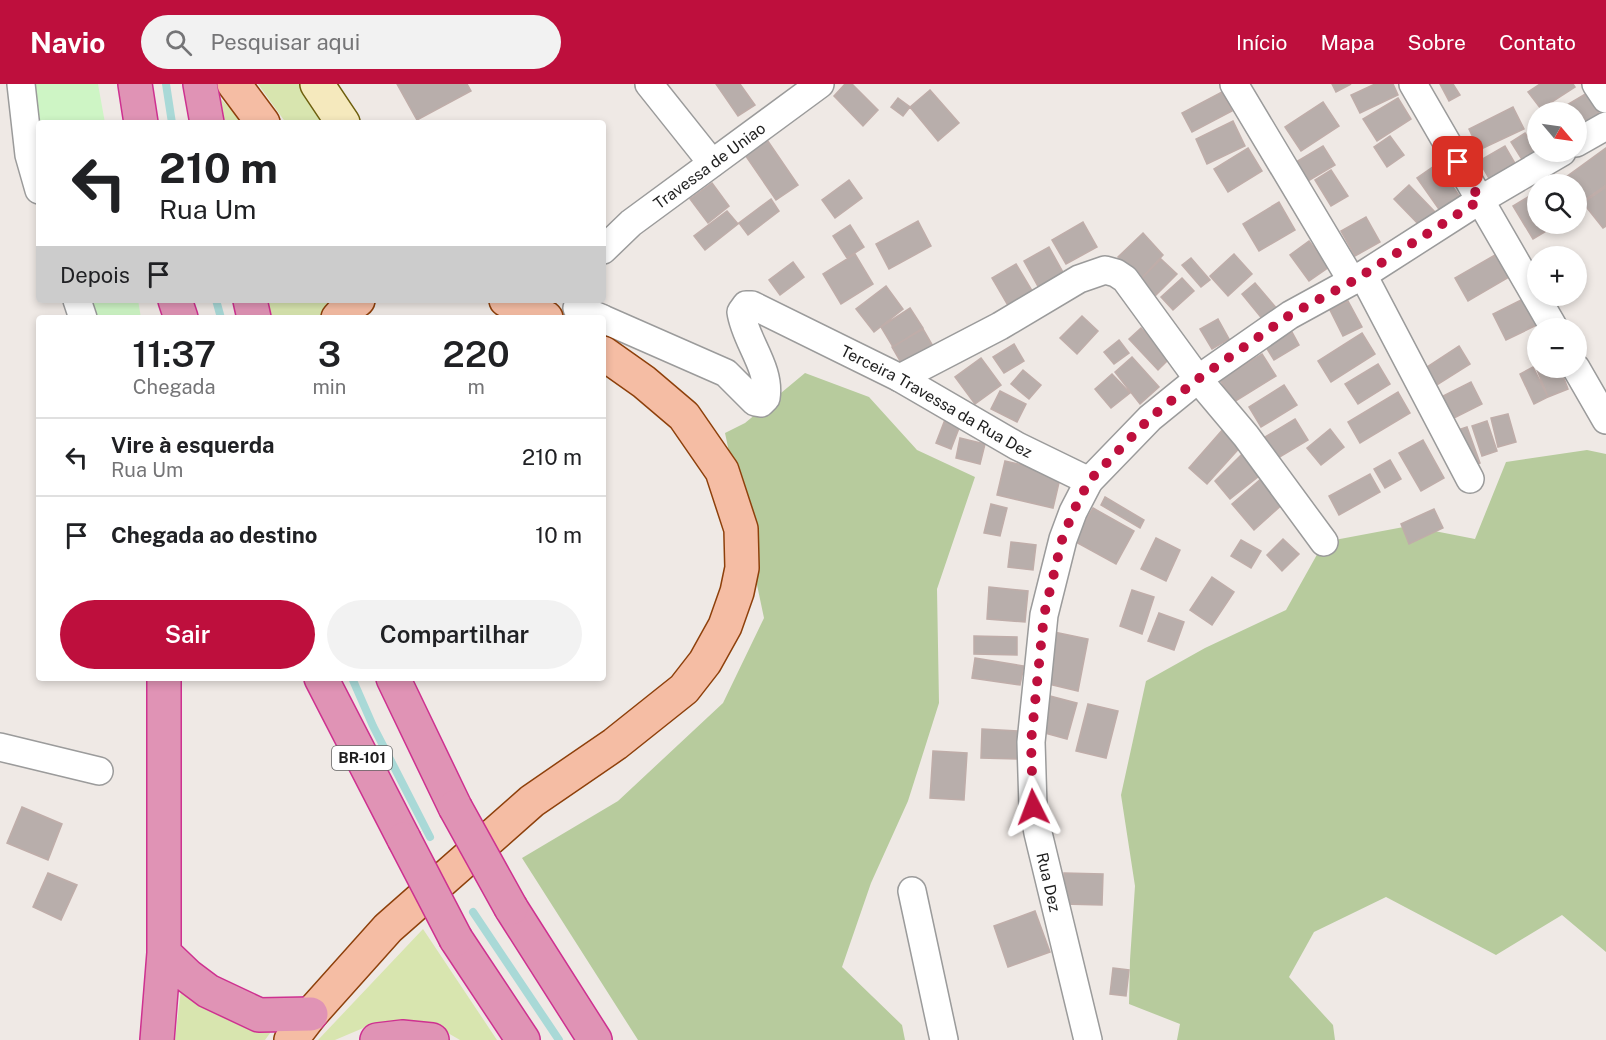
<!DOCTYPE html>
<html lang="pt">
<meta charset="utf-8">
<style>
body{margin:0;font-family:"Public Sans",sans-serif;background:#f2f2f2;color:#202124;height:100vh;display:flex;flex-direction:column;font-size:22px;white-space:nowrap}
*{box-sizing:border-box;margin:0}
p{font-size:20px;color:#757577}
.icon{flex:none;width:33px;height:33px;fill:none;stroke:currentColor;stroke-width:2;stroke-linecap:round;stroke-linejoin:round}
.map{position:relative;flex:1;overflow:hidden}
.drawer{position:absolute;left:36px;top:231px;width:570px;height:366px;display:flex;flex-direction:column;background:#fff;border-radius:6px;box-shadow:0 3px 9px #0003}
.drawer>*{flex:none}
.hud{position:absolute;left:36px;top:36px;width:570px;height:183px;border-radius:6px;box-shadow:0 3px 9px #0003;background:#fff;color:#202124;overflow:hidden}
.needle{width:39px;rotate:119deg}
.controls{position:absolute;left:1527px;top:18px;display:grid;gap:12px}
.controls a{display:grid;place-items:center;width:60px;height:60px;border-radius:50%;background:#fff;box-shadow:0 3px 9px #0003;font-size:30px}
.pin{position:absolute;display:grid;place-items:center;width:51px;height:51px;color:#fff;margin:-26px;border-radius:12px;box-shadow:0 3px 9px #0006}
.me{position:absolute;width:66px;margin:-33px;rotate:357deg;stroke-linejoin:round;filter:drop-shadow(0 0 4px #0008)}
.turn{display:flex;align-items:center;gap:21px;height:126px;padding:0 24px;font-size:27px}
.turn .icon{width:78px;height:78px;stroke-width:2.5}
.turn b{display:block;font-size:42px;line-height:51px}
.then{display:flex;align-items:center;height:57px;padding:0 24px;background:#0003;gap:12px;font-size:22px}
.eta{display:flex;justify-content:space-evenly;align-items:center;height:102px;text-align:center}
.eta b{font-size:36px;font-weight:600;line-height:42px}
.primary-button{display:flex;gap:12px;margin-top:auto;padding:12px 24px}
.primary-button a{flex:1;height:69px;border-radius:36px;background:#be0f3d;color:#fff;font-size:24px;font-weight:600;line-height:69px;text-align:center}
.primary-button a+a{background:#f2f2f2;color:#202124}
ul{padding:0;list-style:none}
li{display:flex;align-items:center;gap:18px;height:78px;padding:0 24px;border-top:2px solid #e0e0e0}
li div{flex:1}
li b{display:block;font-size:22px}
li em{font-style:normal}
header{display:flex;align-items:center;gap:36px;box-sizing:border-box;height:84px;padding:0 30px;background:#be0f3d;color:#fff}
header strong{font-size:28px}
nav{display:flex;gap:33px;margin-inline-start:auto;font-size:21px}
.search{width:420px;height:54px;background:#f2f2f2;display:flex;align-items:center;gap:15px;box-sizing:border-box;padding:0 21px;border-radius:33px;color:#757577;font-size:22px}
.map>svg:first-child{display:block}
</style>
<header>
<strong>Navio</strong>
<div class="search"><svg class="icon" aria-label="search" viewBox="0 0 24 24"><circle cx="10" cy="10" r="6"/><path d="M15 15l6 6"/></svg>Pesquisar aqui</div>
<nav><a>Início</a><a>Mapa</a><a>Sobre</a><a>Contato</a></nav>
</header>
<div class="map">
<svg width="1606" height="956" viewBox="0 0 1606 956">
<rect width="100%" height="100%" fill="#efe9e5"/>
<path fill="#d8e5af" d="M258,0h51l24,39h-47z
M220,14l24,25h-19z
M266,216h69l-9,9 -4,9h-51z
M423,845l74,111h-37l-19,-11 -73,-3 -33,14h-17z
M181,905c29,26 54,34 92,40l-8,11h-90z"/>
<path fill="#b7cb9d" d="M805,289l64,24 48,53 58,27 -38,112 2,114 -31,98 -37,82 -29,84 60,58 3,15h-267l-116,-182 96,-57 105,-98 41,-85 -39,-185 20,-10z
M1587,366l19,4v498l-44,-37 -66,40 -110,-58 -72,35 -25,45 44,48 2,15h-158l3,-16 -51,-20 1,-44 5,-74 -14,-91 25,-114 59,-33 81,-38 38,-68 85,-16 66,13 31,-77z"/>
<path fill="#cef5c5" d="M31,0h67l7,39h-65z
M88,216h50l3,18h-45z"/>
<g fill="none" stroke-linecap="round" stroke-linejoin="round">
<path stroke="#a9d9d7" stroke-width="8" d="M166,0l6,39
M216,216l5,18
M352,594l21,48 57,111
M473,828l86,128"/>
</g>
<path fill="#b8aeab" stroke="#bfada9" stroke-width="1.5" d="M397,0h70l4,7 -54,29z
M716,0h24l15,21 -17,11z
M845,0h7l26,26 -15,16 -29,-30z
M1332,0h19l-15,8z
M1375,0h18l5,11 -38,18 -9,-18z
M1440,0h13l7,11 -11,6z
M1540,0h33l2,3 -34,22 -13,-17z
M930,6l29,33 -21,18 -28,-34z
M1222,8l10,19 -40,21 -10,-19z
M1587,9l17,29 -28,17v-27h-21z
M898,14l12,9 -7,9 -12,-9z
M1398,14l13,21 -34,22 -14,-22z
M1323,18l16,24 -38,25 -16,-24z
M1513,23l11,22 -45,21 -10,-21z
M1233,37l12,25 -38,18 -11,-25z
M1525,49l17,27 -14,9 -17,-27z
M763,50l35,51 -22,15 -35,-51z
M1390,52l14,19 -17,12 -13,-20z
M1323,62l12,19 -27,16 -12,-19z
M1505,62l15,26 -26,15 -15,-26z
M1248,64l14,23 -34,21 -14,-23z
M1606,64v37l-27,19 -3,-3v-17h-11l-3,-4z
M1437,80l26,37 -20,14 -26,-37z
M1331,86l17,26 -17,10 -16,-26z
M849,96l13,18 -27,20 -13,-18z
M712,99l17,23 -21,17 -18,-24z
M1409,101l28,29 -14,15 -29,-30z
M1606,103v39l-3,2 -20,-25z
M1538,107v33h20l-25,15 -20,-33z
M771,115l8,12 -31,24 -9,-12z
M1279,118l16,28 -36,21 -16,-27z
M727,127l11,13 -33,26 -11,-14z
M1366,133l14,25 -25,14 -14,-25z
M918,137l13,25 -42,23 -13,-25z
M1083,138l14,25 -31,17 -14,-24z
M850,141l14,22 -17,11 -14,-22z
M1143,149l20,22 -23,25 -22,-23z
M1309,157l20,26 -20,14 -19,-26z
M1049,163l16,29 -25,14 -16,-29z
M855,170l18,30 -32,20 -18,-30z
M1234,170l18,20 -24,22 -18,-20z
M1495,171l14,22 -41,24 -13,-23z
M1191,174l19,22 -9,7 -19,-22z
M1161,175l16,15 -24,24 -16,-15z
M793,178l11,15 -24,18 -11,-15z
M1016,180l21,35 -24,15 -21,-36z
M1182,194l12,13 -21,19 -12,-13z
M1255,199l23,27 -14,11 -22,-27z
M886,202l17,23 -29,23 -18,-23z
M1525,214l12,27 -31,15 -13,-26z
M1348,217l14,26 -19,9 -13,-26z
M910,224l13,20 -30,19 -12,-20z
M1082,232l16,15 -21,23 -17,-16z
M1218,235l11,20 -17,10 -12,-20z
M1141,244l29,30 -12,12 -29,-31z
M923,245l11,19 -31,18 -11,-19z
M1292,248l7,13 -25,15 -8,-13z
M1362,249l13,21 -44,28 -13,-21z
M1119,256l10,13 -15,11 -10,-12z
M1014,260l10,17 -20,12 -11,-16z
M1459,262l11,18 -38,24 -11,-17z
M1262,270l14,22 -42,26 -14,-22z
M1132,273l27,30 -19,17 -25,-32z
M981,274l20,27 -26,19 -20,-27z
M1378,280l12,20 -32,20 -13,-20z
M1538,282v2h22l8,21 -20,8 -12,-30z
M1533,283l15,30 -14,7 -14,-30z
M1023,286l18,15 -12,14 -18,-15z
M1112,290l18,19 -19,15 -16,-19z
M1471,298l11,22 -36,18 -11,-22z
M1284,301l13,20 -36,22 -12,-20z
M1000,307l26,13 -9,18 -26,-13z
M1398,308l12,21 -50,30 -12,-21z
M1508,330l8,28 -18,5 -7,-29z
M946,333l15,6 -10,26 -15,-6z
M1295,335l13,21 -30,18 -13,-21z
M1487,337l10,30 -15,5 -10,-30z
M1467,343l13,36 -12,4 -13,-36z
M1224,344l19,16 -36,40 -18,-16z
M1330,345l14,18 -23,18 -14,-17z
M960,354l25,6 -5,20 -24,-6z
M1423,356l21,38 -23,13 -22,-38z
M1245,367l18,22 -33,26 -15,-18z
M1390,376l11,19 -16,9 -11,-19z
M1005,377l56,13 -8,34 -56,-13z
M1370,390l10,18 -41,23 -10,-19z
M1263,393l22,25 -31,28 -22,-26z
M1105,413l39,23 -4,8 -39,-23z
M991,420l16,4 -7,28 -16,-3z
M1093,424l41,23 -18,33 -42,-23z
M1434,425l9,19 -34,16 -8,-20z
M1156,454l24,12 -14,31 -25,-12z
M1283,455l16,15 -17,17 -15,-16z
M1241,456l20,11 -10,17 -20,-12z
M1011,458l25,3 -3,25 -25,-3z
M1212,493l22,15 -22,33 -22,-15z
M989,503l39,4 -3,31 -38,-3z
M1132,506l22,7 -12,37 -22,-8z
M1159,529l25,9 -10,28 -26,-9z
M1054,548l34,7 -10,52 -34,-8z
M974,552l43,1v18l-43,-1z
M975,574l49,8 -4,19 -48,-7z
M1050,612l27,7 -10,36 -26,-7z
M1088,620l30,7 -12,47 -30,-7z
M982,645l37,2v28l-38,-1z
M933,667l34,2 -3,47 -34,-2z
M22,723l40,17 -14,36 -41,-17z
M48,789l29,12 -16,35 -28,-13z
M1064,789l39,1 -1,31 -38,-1z
M1035,827l15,41 -42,15 -14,-41z
M1113,884l16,2 -3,26 -16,-2z"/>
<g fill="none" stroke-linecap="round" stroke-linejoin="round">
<defs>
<g id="street">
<path d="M21,0l8,71 10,35"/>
<path d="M649,0l63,79"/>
<path d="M1234,0l118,197"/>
<path d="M1413,0l141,244"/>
<path d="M1596,0l10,15"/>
<path d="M1576,59l30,-17"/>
<path id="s1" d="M603,166l28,-27 189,-139"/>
<path d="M1363,191l107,204"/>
<path d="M77,216l6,18"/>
<path d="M577,224l24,10"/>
<path id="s2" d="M603,235l123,54 29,29 6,1 5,-5c5,-30 -21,-57 -25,-86l5,-7h6l148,73 117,68 72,35"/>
<path d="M1576,284l30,52"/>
<path d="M900,294l100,-52 79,-47 26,-9 11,3 9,6 73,100 48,57 78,106"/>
<path d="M0,663l99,24"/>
<path d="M912,807l32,149"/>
<path d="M1088,956l-50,-207 -5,-26 -2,-65 13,-127 19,-76 10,-27 16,-31 61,-63 48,-39 92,-64 73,-40 117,-75 82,-48"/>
</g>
<path id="secondary" d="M317,0l26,39"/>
<path id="primary" d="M234,0l29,39
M506,216l40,18
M338,234l10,-11 10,-7
M291,956l20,-26 77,-86 144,-127 83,-57 69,-55 21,-27 20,-36 12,-34 5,-24 -1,-39 -19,-58 -38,-55 -40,-34 -41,-29"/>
<path id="highway" d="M135,0l6,39
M200,0l7,39
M175,216l6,18
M250,216l4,18
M321,594l83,161
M393,594l62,129
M511,824l84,132
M456,855l67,101
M164,869l24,23 20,15 51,24 52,-1
M157,956l7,-87v-275
M377,956l25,-3 30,3"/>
</defs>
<use href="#street" stroke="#9b9b9b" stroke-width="30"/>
<use href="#secondary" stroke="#6e5f0d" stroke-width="36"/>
<use href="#primary" stroke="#8e400b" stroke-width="36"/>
<use href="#highway" stroke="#ce3190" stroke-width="36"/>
<use href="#street" stroke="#fff" stroke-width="27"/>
<use href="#secondary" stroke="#f5e9bd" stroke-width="33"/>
<use href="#primary" stroke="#f5bda4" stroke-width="33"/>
<use href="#highway" stroke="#e093b5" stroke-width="33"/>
<defs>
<path id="highway-bridge" d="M455,723l56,101
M404,755l52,100"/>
</defs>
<use href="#highway-bridge" stroke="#ce3190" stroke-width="36" stroke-linecap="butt"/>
<use href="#highway-bridge" stroke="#e093b5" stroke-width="33"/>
</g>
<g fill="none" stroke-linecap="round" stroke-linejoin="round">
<path stroke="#be0f3d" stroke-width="10" stroke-dasharray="0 18" d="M1033,723l-2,-65 13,-127 18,-75 11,-28 16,-31 61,-63 48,-39 92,-64 63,-34 127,-81 -22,-38"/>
</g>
<g text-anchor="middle" stroke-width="5" stroke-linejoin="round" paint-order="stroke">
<rect fill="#fff" stroke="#626262" stroke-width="1.5" x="332" y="662" width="60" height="24" rx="4.5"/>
<g font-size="15" font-weight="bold" fill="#1e1e1e">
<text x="362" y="679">BR-101</text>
</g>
<g font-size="16" fill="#1e1e1e" stroke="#fff">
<text dy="6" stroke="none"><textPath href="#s1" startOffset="136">Travessa de Uniao</textPath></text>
<text dy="6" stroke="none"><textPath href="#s2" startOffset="502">Terceira Travessa da Rua Dez</textPath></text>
<text transform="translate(1049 798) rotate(77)" y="6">Rua Dez</text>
</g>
</g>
</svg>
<div class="controls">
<a><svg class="needle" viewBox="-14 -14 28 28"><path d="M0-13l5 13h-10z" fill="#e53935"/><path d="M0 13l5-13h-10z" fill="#757577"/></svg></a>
<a><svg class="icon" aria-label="search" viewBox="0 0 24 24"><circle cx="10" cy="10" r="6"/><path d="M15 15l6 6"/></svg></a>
<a>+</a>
<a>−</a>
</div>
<div class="pin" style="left:1458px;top:78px;background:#d93025"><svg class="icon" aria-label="arrive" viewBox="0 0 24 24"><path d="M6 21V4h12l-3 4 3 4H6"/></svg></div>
<svg class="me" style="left:1033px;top:723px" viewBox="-20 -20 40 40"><path d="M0-17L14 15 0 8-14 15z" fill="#be0f3d" stroke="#fff" stroke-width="4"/></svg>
<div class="hud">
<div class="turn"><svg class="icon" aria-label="left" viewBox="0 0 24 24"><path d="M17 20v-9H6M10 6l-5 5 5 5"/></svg><div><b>210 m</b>Rua Um</div></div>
<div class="then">Depois<svg class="icon" aria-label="arrive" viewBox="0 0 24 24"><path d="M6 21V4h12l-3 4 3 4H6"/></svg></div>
</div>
<section class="drawer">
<div class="eta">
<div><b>11:37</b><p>Chegada</p></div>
<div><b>3</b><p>min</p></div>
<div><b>220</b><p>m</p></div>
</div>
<ul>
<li><svg class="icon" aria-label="left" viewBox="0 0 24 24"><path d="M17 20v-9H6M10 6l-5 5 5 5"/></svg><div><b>Vire à esquerda</b><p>Rua Um</p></div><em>210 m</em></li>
<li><svg class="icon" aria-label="arrive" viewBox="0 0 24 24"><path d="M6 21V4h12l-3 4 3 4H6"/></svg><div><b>Chegada ao destino</b></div><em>10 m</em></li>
</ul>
<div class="primary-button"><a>Sair</a><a>Compartilhar</a></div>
</section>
</div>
